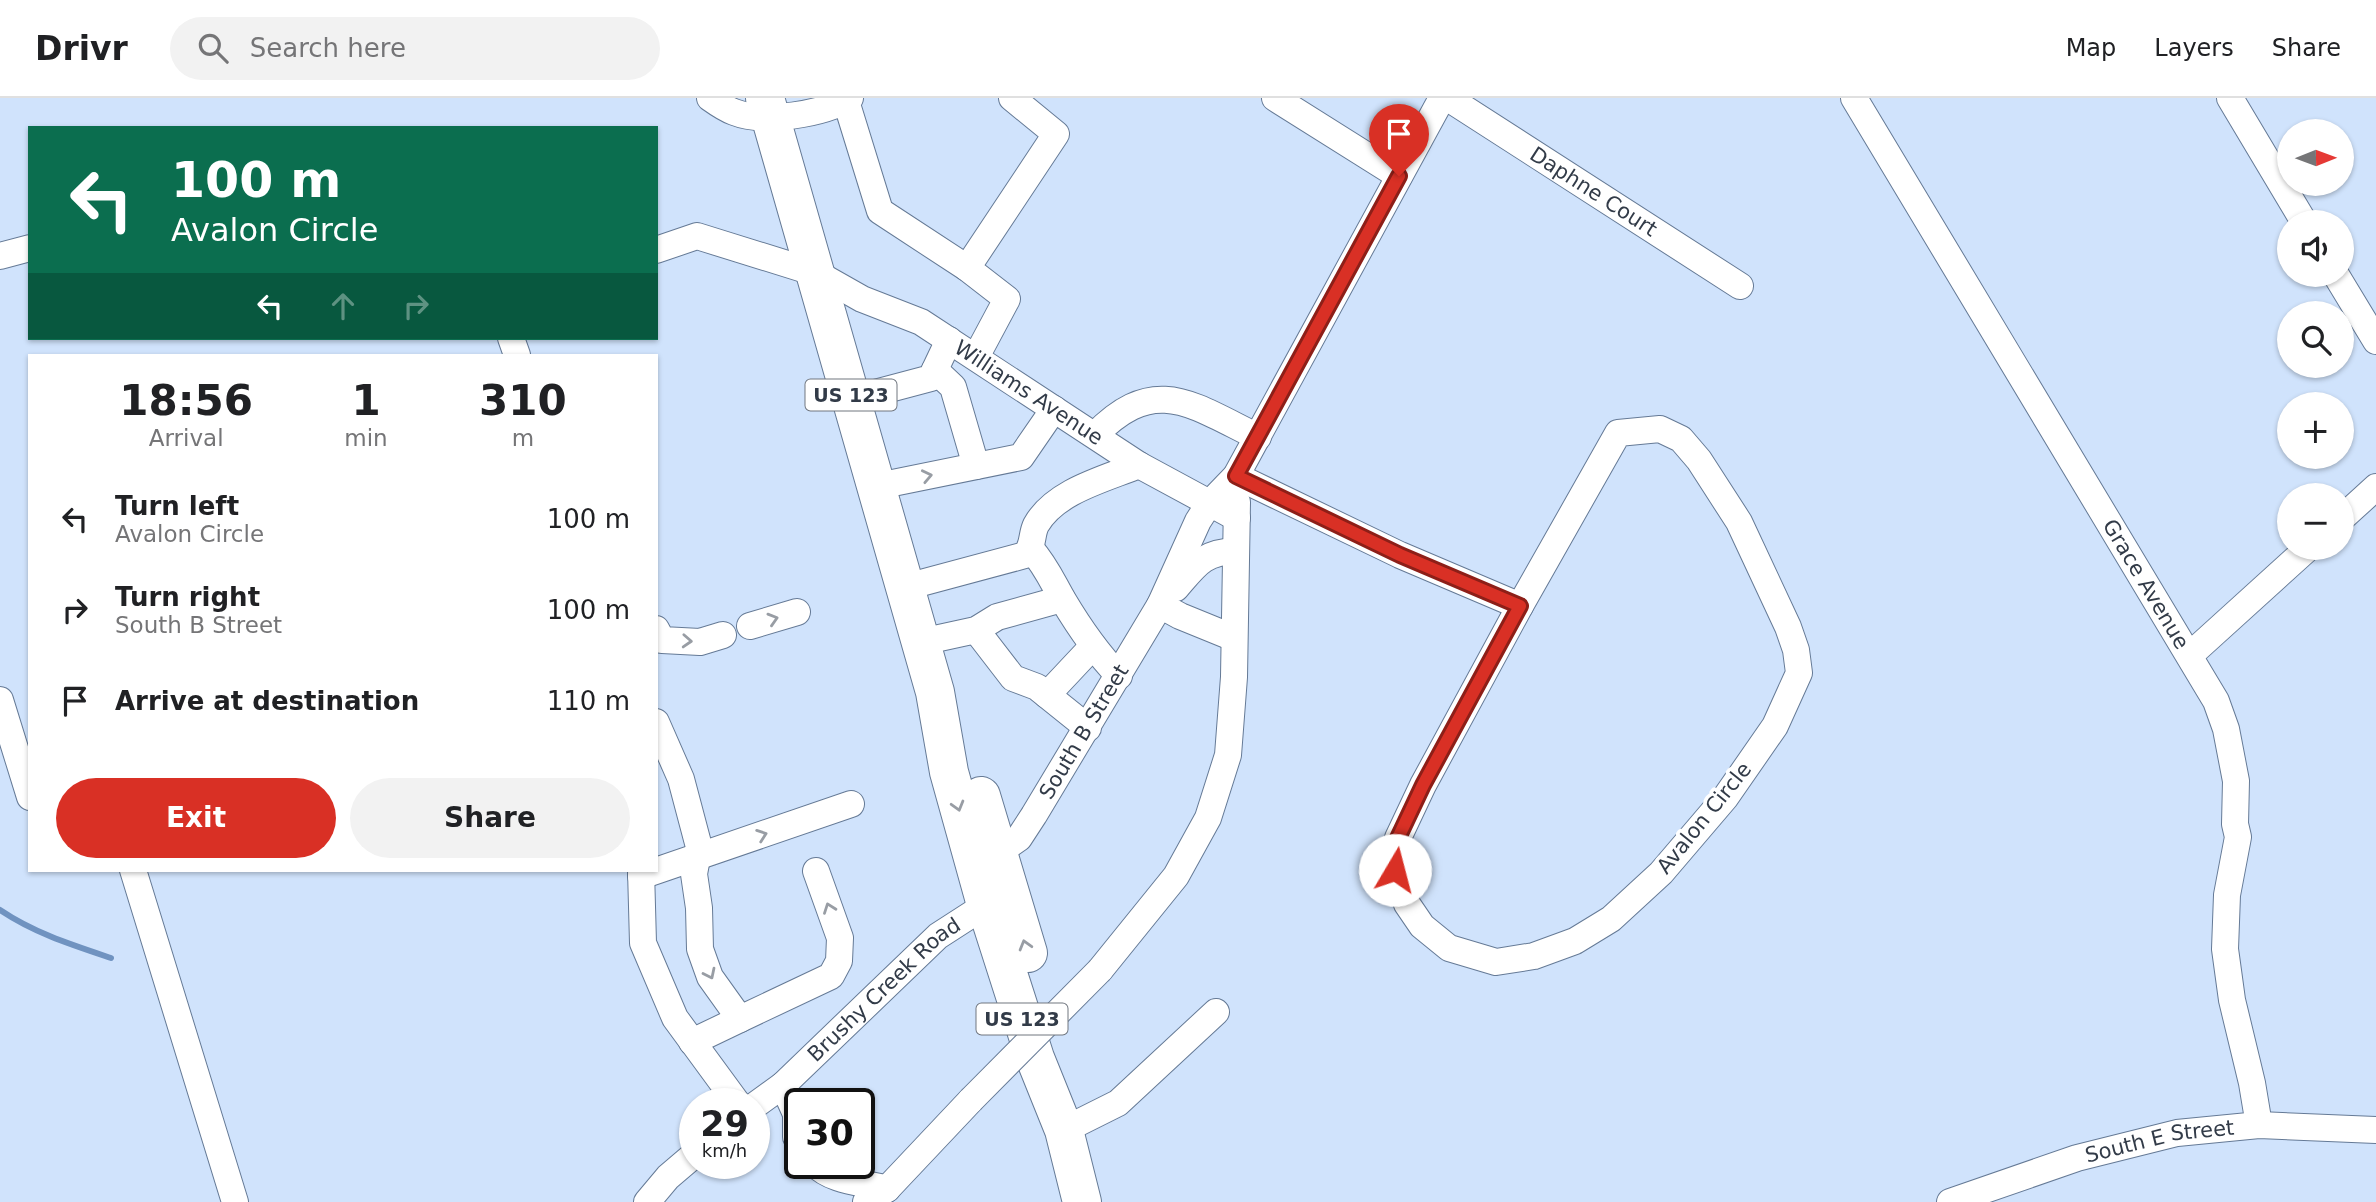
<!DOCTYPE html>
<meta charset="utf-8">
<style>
body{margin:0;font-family:"DejaVu Sans",sans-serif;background:#f2f2f2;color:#202124;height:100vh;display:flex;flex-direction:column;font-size:26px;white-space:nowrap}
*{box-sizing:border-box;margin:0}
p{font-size:23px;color:#757577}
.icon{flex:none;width:38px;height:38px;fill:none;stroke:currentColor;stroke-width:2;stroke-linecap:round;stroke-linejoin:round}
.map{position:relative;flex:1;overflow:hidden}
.panel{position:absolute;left:28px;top:256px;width:630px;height:518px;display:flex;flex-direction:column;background:#fff;border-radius:0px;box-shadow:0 2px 5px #0004}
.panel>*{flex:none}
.top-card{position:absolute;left:28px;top:28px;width:630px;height:214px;border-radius:0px;box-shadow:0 2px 5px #0004;background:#0b6e4f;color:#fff;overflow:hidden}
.needle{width:46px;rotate:89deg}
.controls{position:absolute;left:2277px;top:21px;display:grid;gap:14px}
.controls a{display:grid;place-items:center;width:77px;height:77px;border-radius:50%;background:#fff;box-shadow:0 2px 5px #0004;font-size:35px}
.speed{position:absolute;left:679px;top:990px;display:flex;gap:14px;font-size:35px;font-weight:700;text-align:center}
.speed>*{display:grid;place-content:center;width:91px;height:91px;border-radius:50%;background:#fff;box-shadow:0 2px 5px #0004;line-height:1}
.speed small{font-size:18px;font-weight:400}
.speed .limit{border:4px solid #111;border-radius:10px;background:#fff;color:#111}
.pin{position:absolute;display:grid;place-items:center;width:60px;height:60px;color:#fff;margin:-72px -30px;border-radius:50% 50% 50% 0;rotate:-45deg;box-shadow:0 0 7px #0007}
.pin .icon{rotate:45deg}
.me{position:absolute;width:77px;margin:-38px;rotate:8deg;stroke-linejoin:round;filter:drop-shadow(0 0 5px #0008)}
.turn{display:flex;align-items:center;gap:24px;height:147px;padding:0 28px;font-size:32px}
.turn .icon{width:91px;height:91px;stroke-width:2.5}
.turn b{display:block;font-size:49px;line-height:60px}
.lanes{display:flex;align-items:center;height:66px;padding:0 28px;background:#0003;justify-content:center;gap:35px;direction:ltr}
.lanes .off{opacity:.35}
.eta{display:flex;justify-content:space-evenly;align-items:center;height:119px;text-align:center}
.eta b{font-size:42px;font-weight:600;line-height:49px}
.cta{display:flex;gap:14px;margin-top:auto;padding:14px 28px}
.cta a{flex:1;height:80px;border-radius:42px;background:#d93025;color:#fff;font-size:28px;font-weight:600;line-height:80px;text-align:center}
.cta a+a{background:#f2f2f2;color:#202124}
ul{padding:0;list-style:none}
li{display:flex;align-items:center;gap:21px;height:91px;padding:0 28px}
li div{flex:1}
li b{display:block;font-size:26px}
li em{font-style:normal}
header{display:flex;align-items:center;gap:42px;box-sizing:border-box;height:98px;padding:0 35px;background:#fff;border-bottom:2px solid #e0e0e0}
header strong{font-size:33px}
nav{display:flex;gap:38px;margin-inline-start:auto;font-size:24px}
.search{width:490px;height:63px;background:#f2f2f2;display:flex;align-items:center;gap:18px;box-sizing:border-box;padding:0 24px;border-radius:38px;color:#757577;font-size:26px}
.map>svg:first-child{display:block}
</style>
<header>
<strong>Drivr</strong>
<div class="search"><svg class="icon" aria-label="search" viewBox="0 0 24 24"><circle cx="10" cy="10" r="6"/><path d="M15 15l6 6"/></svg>Search here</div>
<nav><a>Map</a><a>Layers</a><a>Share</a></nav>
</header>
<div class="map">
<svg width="2376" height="1104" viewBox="0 0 2376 1104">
<rect width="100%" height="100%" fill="#d0e3fc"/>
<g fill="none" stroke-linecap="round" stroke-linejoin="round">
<path stroke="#7093c0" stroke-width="6" d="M0,812c34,23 72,35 111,48"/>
<defs>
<g id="minor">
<path d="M710,0c7,5 16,11 24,14 30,12 89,2 116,-14"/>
<path d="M1275,0l124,78"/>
<path id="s1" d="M1448,0l292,188"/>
<path id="s2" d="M1854,0l362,603 10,28 10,52 -1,43 3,13 -11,58 -2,54 7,51 20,83 7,42"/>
<path d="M2230,0l74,124"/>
<path d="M846,3l34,110 87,57"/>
<path id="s3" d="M656,152l41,-14 119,37 46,26 59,23 218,143 98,53"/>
<path d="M0,158l30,-8"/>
<path d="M2336,177l40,66"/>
<path d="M511,240l6,17"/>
<path d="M976,259l31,-58 -40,-31 89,-134 -44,-36"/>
<path d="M935,272l18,17 23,79"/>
<path d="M852,301l79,-21 18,-38"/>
<path d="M1660,331l21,10 18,21 40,62 49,105 8,23 3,23 -24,53 -50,72 -64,75 -50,46 -36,22 -41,15 -38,6 -47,-14 -27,-22 -15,-22 -12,-34 3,-32 25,-53 97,-179 98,-173z"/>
<path d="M1095,337c60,-62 97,-30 163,2"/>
<path d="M1236,378l164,79 120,51"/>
<path d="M878,388l143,-29 33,-48"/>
<path d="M2342,420l34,-31"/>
<path d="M1031,451c15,17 21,32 32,51 16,27 34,53 56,76"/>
<path d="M906,489l119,-32c9,-9 6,-20 11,-30 19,-34 69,-46 103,-60"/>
<path d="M1176,490c20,-23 27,-36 60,-37"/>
<path d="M1160,507l20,11 54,22"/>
<path d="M750,528l47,-14"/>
<path d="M656,531l6,11 38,2 23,-7"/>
<path d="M976,532l37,48 24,9 51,41"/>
<path d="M921,544l55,-12 21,-13 65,-18"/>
<path d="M2190,557l118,-107"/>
<path d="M1047,597l46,-49"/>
<path d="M0,602l30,97"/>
<path d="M656,624l25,57 18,68 -5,27 5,34 1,41 10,28 30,42 91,-43 8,-15 1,-23 -24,-67"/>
<path id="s4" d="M999,754l20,-14 15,-23 126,-210 38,-84 11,-17 27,-28 206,-378"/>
<path d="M133,772l102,332"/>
<path d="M641,772l2,73 32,75 63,86"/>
<path d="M641,778l210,-72"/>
<path d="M1100,872l76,-94 32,-58 20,-63 6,-78 3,-175"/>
<path d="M692,944l48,-23"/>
<path d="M783,987l13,29v23l4,7"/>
<path id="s5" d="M754,1008l29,-21 155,-149 48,-31"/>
<path d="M1064,1032l54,-27 98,-91"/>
<path d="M815,1066c17,18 48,18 72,25"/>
<path d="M647,1104l21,-25 27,-23"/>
<path d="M866,1104l21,-13 84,-89"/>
<path id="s6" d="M1950,1104l127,-44 100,-25 82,-8 117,5"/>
</g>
<path id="highway" d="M765,0l170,594 14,80 37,133 49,153 29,72 18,72
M981,698l47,157"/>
</defs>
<use href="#minor" stroke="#657a96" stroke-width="28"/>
<use href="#highway" stroke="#657a96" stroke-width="40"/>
<use href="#minor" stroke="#fff" stroke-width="26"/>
<use href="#highway" stroke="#fff" stroke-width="38"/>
<defs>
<path id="minor-bridge" d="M971,1002l129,-130"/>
</defs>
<use href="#minor-bridge" stroke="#657a96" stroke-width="28" stroke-linecap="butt"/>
<use href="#minor-bridge" stroke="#fff" stroke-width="26"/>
</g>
<defs><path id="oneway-chevron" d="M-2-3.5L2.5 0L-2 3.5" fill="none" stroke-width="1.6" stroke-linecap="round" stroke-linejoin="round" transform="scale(1.75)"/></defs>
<g stroke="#989da4">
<use href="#oneway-chevron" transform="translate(927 378) rotate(-12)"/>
<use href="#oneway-chevron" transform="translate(773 521) rotate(-17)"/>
<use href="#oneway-chevron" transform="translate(687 543) rotate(3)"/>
<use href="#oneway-chevron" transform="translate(958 708) rotate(74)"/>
<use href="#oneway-chevron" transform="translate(762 737) rotate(-19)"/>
<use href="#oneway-chevron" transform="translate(829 810) rotate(-110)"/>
<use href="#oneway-chevron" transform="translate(1025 847) rotate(-106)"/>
<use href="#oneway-chevron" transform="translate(710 876) rotate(64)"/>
</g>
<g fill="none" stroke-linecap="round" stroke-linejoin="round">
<defs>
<path id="route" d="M1395,772l3,-32 25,-53 97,-179 -120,-51 -164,-79 163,-300"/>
</defs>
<use href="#route" stroke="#8d1f18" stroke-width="18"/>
<use href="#route" stroke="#d93025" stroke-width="12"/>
</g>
<g text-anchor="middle" stroke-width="7" stroke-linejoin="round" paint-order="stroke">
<g fill="#fff" stroke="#70767f" stroke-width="2">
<rect x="805.5" y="281.5" width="91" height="31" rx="5"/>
<rect x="976.5" y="905.5" width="91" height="31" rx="5"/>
</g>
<g font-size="19" font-weight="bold" fill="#323b48">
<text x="851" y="304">US 123</text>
<text x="1022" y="928">US 123</text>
</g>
<g font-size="21" fill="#323b48" stroke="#fff">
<text dy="7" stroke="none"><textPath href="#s1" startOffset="173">Daphne Court</textPath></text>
<text dy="7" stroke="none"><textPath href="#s3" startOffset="413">Williams Avenue</textPath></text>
<text dy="7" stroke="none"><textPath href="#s2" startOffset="567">Grace Avenue</textPath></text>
<text dy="7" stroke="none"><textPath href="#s4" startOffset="149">South B Street</textPath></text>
<text transform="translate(1704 720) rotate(-51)" y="7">Avalon Circle</text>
<text dy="7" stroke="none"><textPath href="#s5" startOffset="175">Brushy Creek Road</textPath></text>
<text dy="7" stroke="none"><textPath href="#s6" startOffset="219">South E Street</textPath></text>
</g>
</g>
</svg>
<div class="controls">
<a><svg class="needle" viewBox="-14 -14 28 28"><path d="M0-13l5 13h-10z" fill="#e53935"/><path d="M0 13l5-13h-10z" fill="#757577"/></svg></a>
<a><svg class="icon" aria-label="sound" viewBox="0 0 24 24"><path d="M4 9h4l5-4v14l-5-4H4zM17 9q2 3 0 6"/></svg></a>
<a><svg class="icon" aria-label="search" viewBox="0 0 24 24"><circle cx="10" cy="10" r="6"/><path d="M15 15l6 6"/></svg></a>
<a>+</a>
<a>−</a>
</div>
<div class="speed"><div>29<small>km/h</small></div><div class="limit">30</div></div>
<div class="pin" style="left:1399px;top:78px;background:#d93025"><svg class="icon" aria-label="arrive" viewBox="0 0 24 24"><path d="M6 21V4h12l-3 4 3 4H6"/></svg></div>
<svg class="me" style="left:1395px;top:772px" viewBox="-20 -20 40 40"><circle r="19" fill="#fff"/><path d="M0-13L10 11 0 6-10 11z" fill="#d93025"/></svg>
<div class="top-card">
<div class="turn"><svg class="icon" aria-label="left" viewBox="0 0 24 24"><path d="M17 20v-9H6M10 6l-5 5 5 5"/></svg><div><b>100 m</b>Avalon Circle</div></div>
<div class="lanes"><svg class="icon" aria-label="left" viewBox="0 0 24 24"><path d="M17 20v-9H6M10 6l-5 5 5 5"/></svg><svg class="icon off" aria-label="ahead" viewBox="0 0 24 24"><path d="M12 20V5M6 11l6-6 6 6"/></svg><svg class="icon off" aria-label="right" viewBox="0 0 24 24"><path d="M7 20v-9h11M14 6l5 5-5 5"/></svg></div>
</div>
<section class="panel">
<div class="eta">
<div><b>18:56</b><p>Arrival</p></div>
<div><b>1</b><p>min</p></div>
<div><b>310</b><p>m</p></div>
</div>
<ul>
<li><svg class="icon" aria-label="left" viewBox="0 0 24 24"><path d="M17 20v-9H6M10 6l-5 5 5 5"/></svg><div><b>Turn left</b><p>Avalon Circle</p></div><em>100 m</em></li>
<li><svg class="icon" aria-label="right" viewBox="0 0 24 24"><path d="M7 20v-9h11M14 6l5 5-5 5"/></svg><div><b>Turn right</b><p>South B Street</p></div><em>100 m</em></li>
<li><svg class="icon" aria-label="arrive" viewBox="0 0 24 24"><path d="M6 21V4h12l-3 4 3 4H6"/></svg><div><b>Arrive at destination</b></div><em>110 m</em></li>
</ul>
<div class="cta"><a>Exit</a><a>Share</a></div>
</section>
</div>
